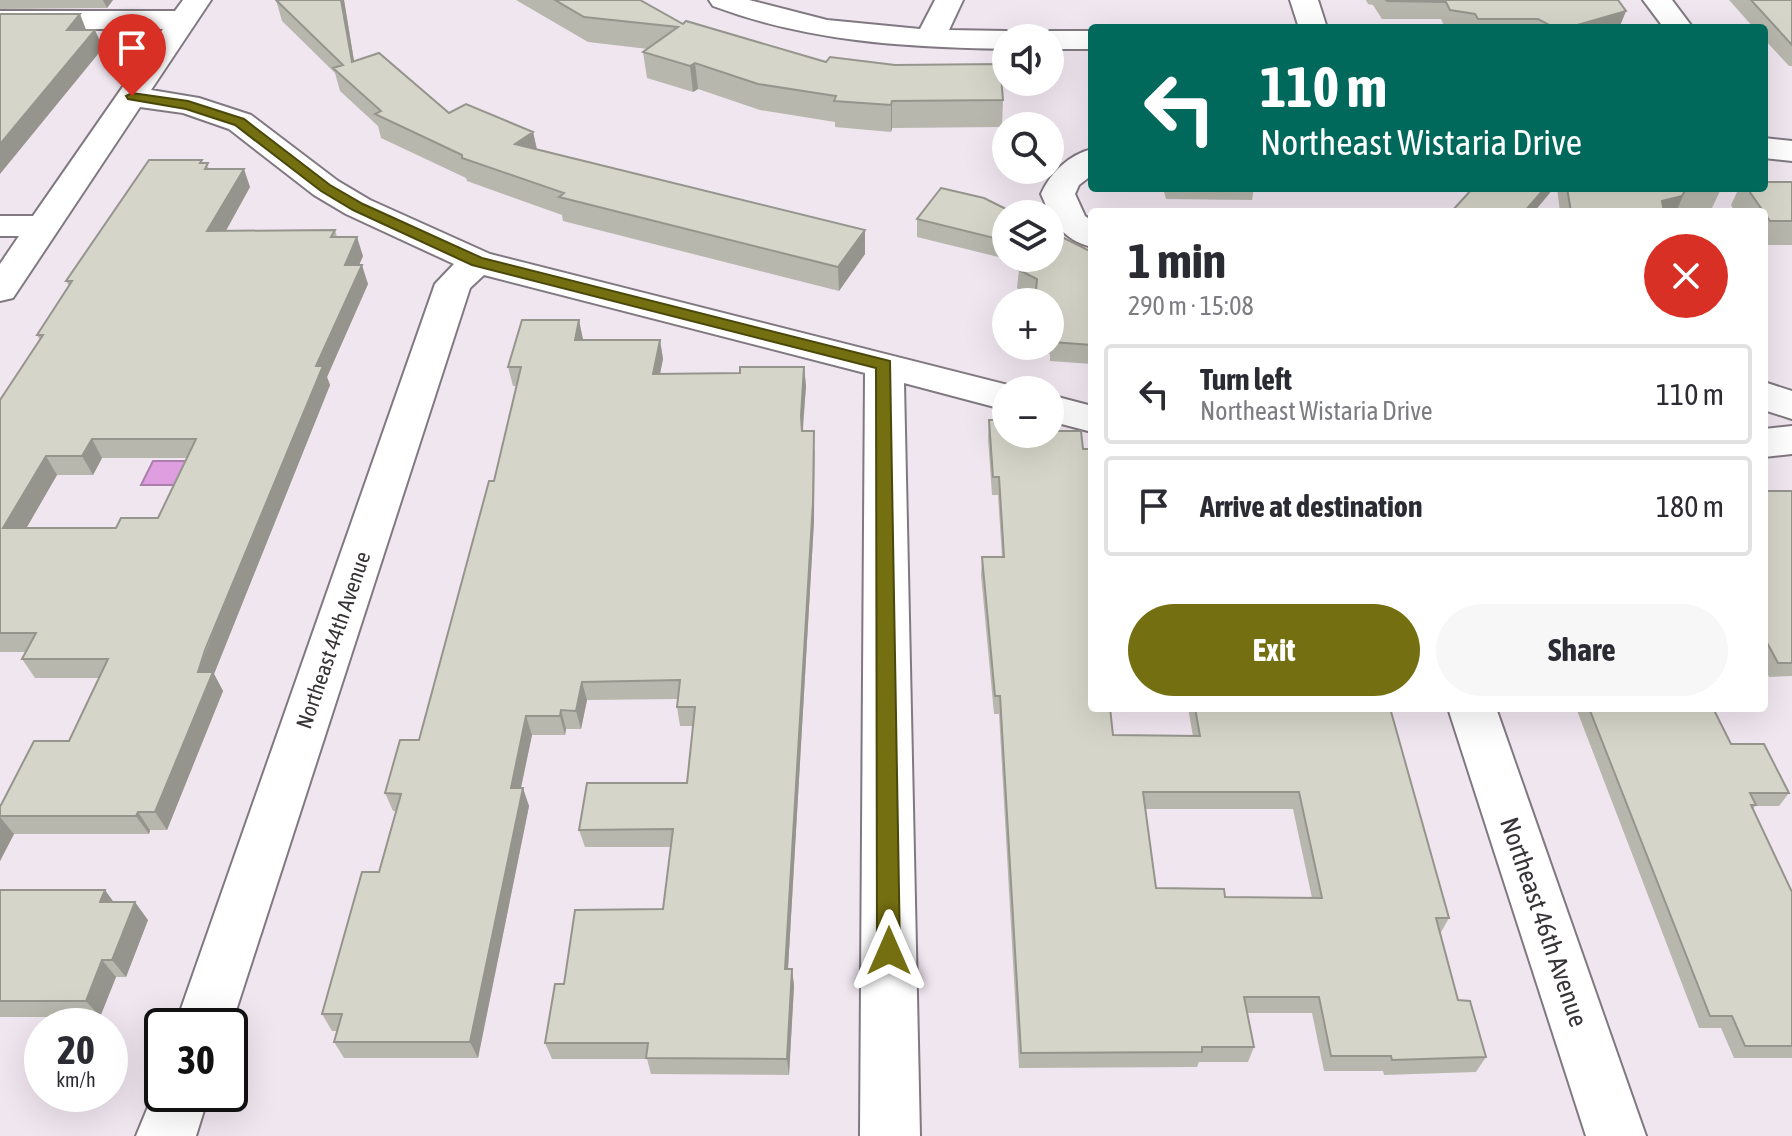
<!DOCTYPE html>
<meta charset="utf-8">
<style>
body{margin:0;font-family:"Asap Condensed",sans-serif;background:#f7f7f7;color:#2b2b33;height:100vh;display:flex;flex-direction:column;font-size:30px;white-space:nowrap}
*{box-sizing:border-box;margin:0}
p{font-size:26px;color:#7c7c81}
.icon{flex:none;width:44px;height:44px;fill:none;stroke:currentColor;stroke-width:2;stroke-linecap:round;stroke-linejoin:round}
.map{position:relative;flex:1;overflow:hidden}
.panel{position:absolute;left:1088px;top:208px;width:680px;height:504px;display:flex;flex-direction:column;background:#fff;border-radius:8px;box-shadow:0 8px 32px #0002}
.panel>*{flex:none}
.hud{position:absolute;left:1088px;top:24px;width:680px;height:168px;border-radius:8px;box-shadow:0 8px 32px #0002;background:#00695c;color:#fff;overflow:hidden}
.tools{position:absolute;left:992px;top:24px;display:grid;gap:16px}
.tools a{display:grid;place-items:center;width:72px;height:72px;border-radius:50%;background:#fff;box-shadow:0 8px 32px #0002;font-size:40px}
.speed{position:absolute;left:24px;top:1008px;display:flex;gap:16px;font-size:40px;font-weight:700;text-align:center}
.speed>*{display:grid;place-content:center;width:104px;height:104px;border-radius:50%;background:#fff;box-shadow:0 8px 32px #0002;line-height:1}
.speed small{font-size:20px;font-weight:400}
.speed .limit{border:4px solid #111;border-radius:12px;background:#fff;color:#111}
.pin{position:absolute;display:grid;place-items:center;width:68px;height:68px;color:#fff;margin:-82px -34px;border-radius:50% 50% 50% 0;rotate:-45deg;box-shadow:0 0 8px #0007}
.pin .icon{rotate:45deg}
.me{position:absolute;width:88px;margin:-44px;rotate:0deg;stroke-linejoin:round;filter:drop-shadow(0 0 6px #0008)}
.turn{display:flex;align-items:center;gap:28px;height:168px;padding:0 40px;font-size:36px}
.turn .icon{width:104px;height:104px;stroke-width:2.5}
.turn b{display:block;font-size:56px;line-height:68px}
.round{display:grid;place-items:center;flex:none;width:84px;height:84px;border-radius:42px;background:#f7f7f7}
.overview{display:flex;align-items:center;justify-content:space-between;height:136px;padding:0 40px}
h1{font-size:48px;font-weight:700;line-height:60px}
.button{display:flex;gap:16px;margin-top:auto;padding:16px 40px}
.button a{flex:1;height:92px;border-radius:48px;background:#746f11;color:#fff;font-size:32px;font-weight:700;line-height:92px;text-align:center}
.button a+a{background:#f7f7f7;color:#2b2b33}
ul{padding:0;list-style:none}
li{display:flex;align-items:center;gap:24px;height:100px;margin:0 16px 12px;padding:0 24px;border:4px solid #e1e1e2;border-radius:8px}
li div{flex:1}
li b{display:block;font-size:30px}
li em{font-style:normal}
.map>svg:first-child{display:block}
</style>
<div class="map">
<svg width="1792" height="1136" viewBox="0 0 1792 1136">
<rect width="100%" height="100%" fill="#f0e6f0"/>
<path fill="#de9edf" stroke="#ac7ead" stroke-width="2" d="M153,461h67l-11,24h-68z"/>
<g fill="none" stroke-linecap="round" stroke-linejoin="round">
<defs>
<path id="street" d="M183,0h28l-60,90 48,8 52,17 87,66 32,19 120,54 530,134 -14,2v20l-102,-27 16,753h-60l5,-763 -381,-98 -14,13 -239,738 -1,3v-3h-55l260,-742 19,-20 -108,-50 -32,-19 -85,-66 -46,-16 -43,-6 -127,191 -13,3v-37l19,-28h-19v-20h33l130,-187h-163v-18h175z
M709,0h40l78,20 93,9 15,-29h28l-14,30 57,1 13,7h-13v11c-101,-2 -197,-7 -293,-43z
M1290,0h28l9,28h-28z
M1643,0h29l21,28h-29z
M1050,31h42v18h-42v-11h-13z
M1764,138l28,3v20l-28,-3z
M1092,149v26l-13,10 -4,9 10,22 7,5v26c-30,-7 -40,-27 -51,-53 10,-22 28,-39 51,-45z
M1764,382l28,9v28l-28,-9z
M1050,395l42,11v26l-42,-11z
M1792,426v28l-28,3v-28z
M1448,708h48l150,428h-60z
M162,1073v21h47l-13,42h-60z"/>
</defs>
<use href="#street" stroke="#817981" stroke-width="4"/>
<use href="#street" fill="#fff" fill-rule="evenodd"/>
</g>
<path fill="#b7b7ad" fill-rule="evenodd" d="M0,0h113l-6,8 -107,1z
M276,0h68l10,61 95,52 84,19 4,17 328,81v24l-26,37 -276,-70 -1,-6 -95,-34 -1,-3 -85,-40 -3,-12 -38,-35 -5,-18 -53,-52z
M516,0h124l43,24 143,38 177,38 -1,27 -110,1 -1,4 -56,-5v-5l-75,-12 -62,-21 -5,3 -46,-14 -4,-26 5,-3 -60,-7z
M1366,0h252l8,11 -7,17h-174l-4,-9h-59l-9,-14 -5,-1z
M1729,0h63v66h-3l-25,-27v-11h-10z
M203,163l7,6 40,18 -24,44 109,-1 2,7 26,19 -4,9 9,19 -41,93 3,8 -114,284 -2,5 9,17 -56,139h-17l-1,4h-135l-14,27v-56l69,-64 30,-63h-64l-13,-19 4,-7h-26v-252l40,-60 -3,-5 32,-49 -3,-5zM102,458h85l-29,60 -42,10h-90l31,-53h36z
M1792,182v63h-28v-33h-29l-4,-7 8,-17h25z
M1163,188h91l-2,12 -86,-1z
M1557,188h164v1l-9,19h-34l-2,4h-116z
M1006,214v44h44l42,-6v112l-42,-3v-7l-19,-1v-7h19v-44l-15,-4 -18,-10 2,-18 8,-6 -110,-27v-18z
M583,339v1h77l3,19 -3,15 80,-1 64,-6 2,19 -3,45 12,19 -1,71 -26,448h4l2,17 -5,89 -138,-1 -4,-15h-95l-7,-16 19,-59 99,-75 8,-62h-86l-6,-17 108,-47 6,-57h-13l-3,-19 1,-8 -91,1 -6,29h-15l-1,6h-33l-11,53 8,18 -51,252h-134l-10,-16 3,-11h-5l-10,-17 57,-142 17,-61h-3l-8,-18 34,-53 75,-259 23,-95h-4l-5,-19z
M989,420l103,288 21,27 80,1 -5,-28h202l59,210 -9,16 18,66 28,57 -10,15 -92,3 -1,-4h-59l-12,-58h-65l7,34 -6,15h-49l-2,5 -178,1 -20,-354h-5l-13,-139 1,-18h20l-4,-62h-6l-4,-57zM1145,809h148l19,89 -87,-1 -69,-9z
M1764,491h28v185l-23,1 -5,-9z
M1576,708h137l18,36 58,49 -10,13h-24l-2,3 39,83v166h-58l-13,-30h-22z
M0,890l114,12 34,18 -22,57h-10l-16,40h-100z"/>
<path fill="#95958d" d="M103,0h10l-6,8z
M341,0h3l14,85 -6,-23z
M1626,11l-7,17h-52z
M80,14l7,18 -20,-2z
M95,30l8,18 -103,126v-30z
M695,63l3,26 -5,3 -3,-26z
M892,101v27l-1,4v-27z
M533,132l5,23 -23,-11z
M244,169l6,18 -35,63 -8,-19z
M1545,188h9l-20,24h-10z
M1686,189l-10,23h-19l5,-11z
M865,230v24l-26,37 -1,-24z
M357,237l6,19 -12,28 -6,-19z
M362,265l6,19 -41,93 3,8 -114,284 -2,5 9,17 -56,139 -12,-18 43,-140 118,-306z
M579,320l4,19 -5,20 -3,-19z
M660,340l3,19 -7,34 -3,-19z
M804,367l2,19 -4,49 -1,-19z
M814,431v90l-27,465 -2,-17z
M92,439l10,19 -9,17 -11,-19z
M46,456l11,19 -42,73 -12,-20z
M582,682l5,18 -6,29 -5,-18z
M561,710l5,19 -1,6 -5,-19z
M526,716l6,19 -15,71 -6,-18z
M523,788l6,18 -51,252 -8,-16z
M138,812l12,18 -1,4 -13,-18z
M0,817l14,17 -14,27z
M105,890l13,18 -18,-6z
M135,902l13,18 -22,57 -14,-17z
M102,960l14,17 -16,40 -14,-16z
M792,969l2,17 -5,89 -2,-16z"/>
<path fill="#d5d5c9" stroke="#95958d" stroke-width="2" fill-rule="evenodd" d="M276,0h65l11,62 27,-9 70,60 17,-9 67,28 -18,12 350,86 -27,37 -279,-70 5,-4 -102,-35v-3l-87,-41 6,-3 -48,-43 10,-3z
M555,0h85l43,24 3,-3 140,41 4,-5 65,8 105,-1 3,36 -111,1 -1,4 -57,-4 2,-5 -78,-12 -63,-21 -5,3 -47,-14 35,-25 -94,-10z
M1386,0h232l8,11 -59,17h-12l-17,-9h-60l-3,-5 -25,-4 -4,-8 -59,-1z
M1751,0h41v45z
M0,14h80l-13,16h28l-95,114z
M149,160h53l-2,3h8l-3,6h39l-37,62 128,-1 -4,7h26l-12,28h17l-46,101h7l-118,284 -7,22h15l-58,140h-17l-2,4h-136v-11h1l33,-64h35l39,-82h-86l14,-26h-36v-233l43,-65h-6l35,-54h-6zM92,439h104l-38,79h-37l-5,10h-113l43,-72h36z
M1764,182h28v39h-22l-23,-33h17z
M941,188l43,10 32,16h-10v27l-89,-22z
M1473,188h72l-21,24h-73z
M1567,188h154v1h-35l-4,7 -20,5 2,11h-93z
M1050,231l42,21v93l-40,-3v-6h-2v-34h-15l2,-23 -18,-9 17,-12h14z
M522,320h57l-4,20h85l-7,34 87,-1v-6h64l-3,49 1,15h12l-1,71 -28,467h7l-5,90 -141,-1 2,-15h-103l10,-59h9l11,-74 88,-1 10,-80 -94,1 8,-47h100l8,-76h-18l3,-27 -98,2 -6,29 -15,-1 -1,6h-34l-15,72h12l-53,254h-136l8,-28h-20l40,-142h17l22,-78 -16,-1 15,-53h19l70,-259h5l27,-114h-13z
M989,420h17v14h44v-3h31l2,18h9v259h18l3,27 87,1 -5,-28h195l59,210h-13l22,82 12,1 16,56 -94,3 -1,-4h-60l-12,-59h-75l10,50h-52v5l-181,1 -21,-357h-5l-13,-139h22l-5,-80h-6zM1143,792h156l23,106 -97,-1 -1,-8 -68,-1z
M1764,491h28v172h-14l-14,-26z
M1589,708h124l18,36h33l25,49h-39l6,12h-5l41,87v154h-47l-13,-30h-22z
M0,890h105l-5,12h35l-23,58h-10l-16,41h-86z"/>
<path fill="#746f11" stroke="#4b480b" stroke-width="2" d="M132,93l56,8 56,18 86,66 33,19 119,54 408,103 10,590 -3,7 -8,3 -8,-3 -4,-7 -1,-583 -404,-103 -119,-55 -32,-19 -86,-66 -49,-16 -58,-10 -2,-3z"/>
<g text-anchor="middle" stroke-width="6" stroke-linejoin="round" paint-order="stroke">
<g font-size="22" fill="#373337" stroke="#fff">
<text transform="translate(333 640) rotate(-71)" y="8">Northeast 44th Avenue</text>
</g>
<g font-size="26" fill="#373337" stroke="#fff">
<text transform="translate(1544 922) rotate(71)" y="9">Northeast 46th Avenue</text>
</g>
</g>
</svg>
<div class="tools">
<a><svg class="icon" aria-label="sound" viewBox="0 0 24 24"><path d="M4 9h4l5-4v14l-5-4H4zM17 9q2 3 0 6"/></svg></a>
<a><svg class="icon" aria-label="search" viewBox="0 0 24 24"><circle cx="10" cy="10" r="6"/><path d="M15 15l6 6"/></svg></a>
<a><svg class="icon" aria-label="layers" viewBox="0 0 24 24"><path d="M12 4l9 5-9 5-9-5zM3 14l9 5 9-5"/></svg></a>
<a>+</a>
<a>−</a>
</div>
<div class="speed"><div>20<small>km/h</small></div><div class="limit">30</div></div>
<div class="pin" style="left:132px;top:96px;background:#d93025"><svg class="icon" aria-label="arrive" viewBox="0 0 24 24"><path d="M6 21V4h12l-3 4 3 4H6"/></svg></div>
<svg class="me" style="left:889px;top:951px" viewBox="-20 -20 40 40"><path d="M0-17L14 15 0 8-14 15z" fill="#746f11" stroke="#fff" stroke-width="4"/></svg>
<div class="hud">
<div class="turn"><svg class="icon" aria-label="left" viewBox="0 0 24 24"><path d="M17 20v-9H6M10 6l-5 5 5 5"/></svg><div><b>110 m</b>Northeast Wistaria Drive</div></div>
</div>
<section class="panel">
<div class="overview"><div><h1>1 min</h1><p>290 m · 15:08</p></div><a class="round" style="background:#d93025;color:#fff"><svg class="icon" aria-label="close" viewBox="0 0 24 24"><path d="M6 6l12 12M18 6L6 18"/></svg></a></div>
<ul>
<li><svg class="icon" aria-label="left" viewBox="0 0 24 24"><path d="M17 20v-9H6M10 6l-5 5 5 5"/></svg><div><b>Turn left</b><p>Northeast Wistaria Drive</p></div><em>110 m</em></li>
<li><svg class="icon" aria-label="arrive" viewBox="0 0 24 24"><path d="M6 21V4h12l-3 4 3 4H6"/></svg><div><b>Arrive at destination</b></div><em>180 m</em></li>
</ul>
<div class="button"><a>Exit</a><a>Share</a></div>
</section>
</div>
